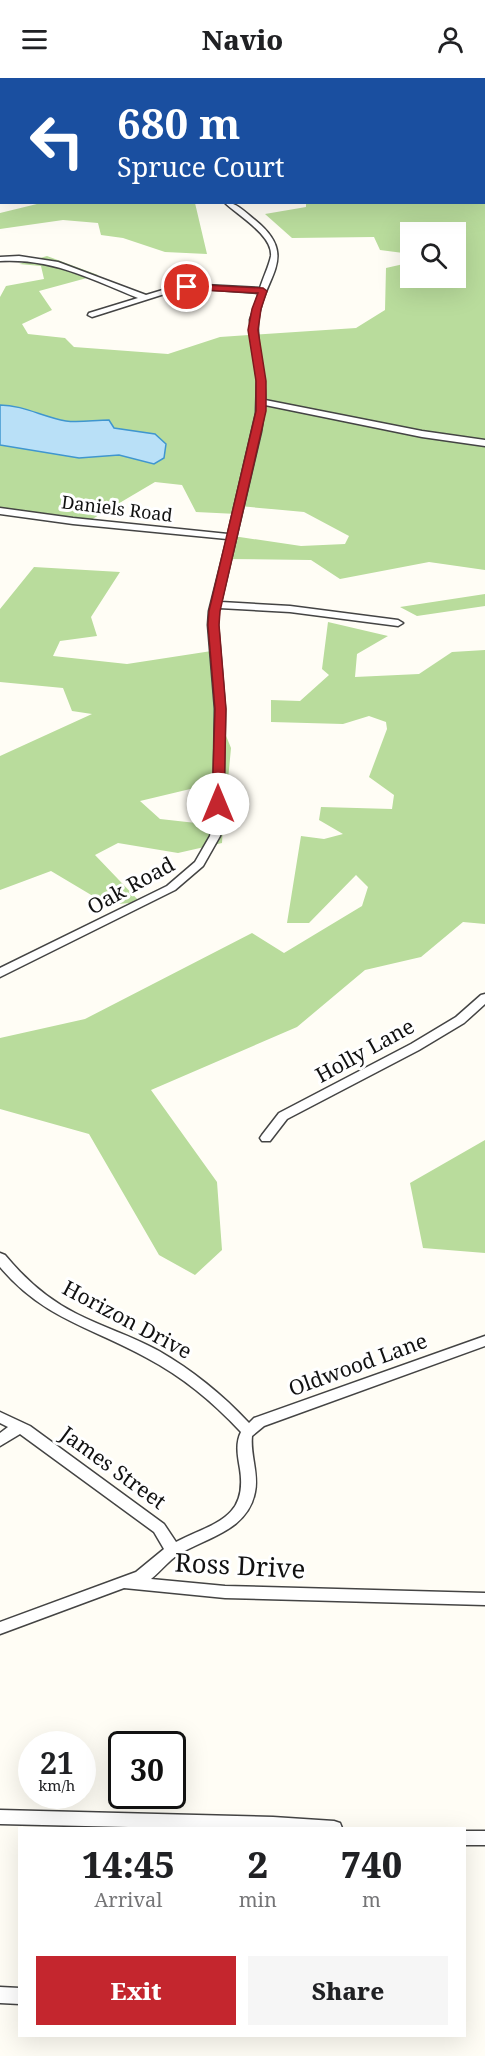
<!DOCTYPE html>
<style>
body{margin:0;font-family:"Noto Serif",serif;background:#f6f6f6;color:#202124;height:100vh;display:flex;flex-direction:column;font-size:22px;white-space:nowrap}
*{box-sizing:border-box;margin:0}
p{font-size:20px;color:#757577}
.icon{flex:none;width:33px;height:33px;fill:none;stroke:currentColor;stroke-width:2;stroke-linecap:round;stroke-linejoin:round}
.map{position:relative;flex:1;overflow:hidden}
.sheet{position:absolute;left:18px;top:1749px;width:448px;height:210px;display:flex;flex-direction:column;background:#fff;border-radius:0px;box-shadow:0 6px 24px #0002}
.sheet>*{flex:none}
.top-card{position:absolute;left:0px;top:0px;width:486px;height:126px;box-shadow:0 6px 24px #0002;background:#1a4fa0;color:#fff;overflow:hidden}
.buttons{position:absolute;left:400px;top:144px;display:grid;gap:12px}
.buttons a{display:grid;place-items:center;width:66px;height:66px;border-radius:0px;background:#fff;box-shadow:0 6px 24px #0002;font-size:30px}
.speed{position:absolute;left:18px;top:1653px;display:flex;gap:12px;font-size:30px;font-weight:700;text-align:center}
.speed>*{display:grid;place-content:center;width:78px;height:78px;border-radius:50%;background:#fff;box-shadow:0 6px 24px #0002;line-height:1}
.speed small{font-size:15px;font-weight:400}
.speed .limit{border:3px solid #111;border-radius:9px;background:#fff;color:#111}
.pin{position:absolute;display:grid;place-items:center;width:51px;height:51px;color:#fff;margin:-26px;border:3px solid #fff;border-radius:50%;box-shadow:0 2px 6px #0007}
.me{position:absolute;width:66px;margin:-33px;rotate:0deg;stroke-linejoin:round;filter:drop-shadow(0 0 4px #0008)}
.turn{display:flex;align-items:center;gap:21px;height:126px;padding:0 18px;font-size:27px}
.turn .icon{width:78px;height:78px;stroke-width:2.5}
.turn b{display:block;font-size:42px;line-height:51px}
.eta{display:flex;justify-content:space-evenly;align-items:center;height:102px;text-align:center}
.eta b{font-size:36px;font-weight:800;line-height:42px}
.primary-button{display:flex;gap:12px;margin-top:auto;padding:12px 18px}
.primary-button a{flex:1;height:69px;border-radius:0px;background:#c4262e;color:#fff;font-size:24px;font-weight:800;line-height:69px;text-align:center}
.primary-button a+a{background:#f6f6f6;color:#202124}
header{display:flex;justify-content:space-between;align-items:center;height:78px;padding:0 18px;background:#fff;font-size:27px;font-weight:800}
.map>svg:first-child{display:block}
</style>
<header><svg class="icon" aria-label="menu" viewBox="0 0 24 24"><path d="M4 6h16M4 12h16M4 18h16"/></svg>Navio<svg class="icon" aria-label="person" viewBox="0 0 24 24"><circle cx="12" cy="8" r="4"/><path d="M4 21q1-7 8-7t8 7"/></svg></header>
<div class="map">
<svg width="485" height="1978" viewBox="0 0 485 1978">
<rect width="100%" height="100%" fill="#fffdf5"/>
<path fill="#b9dc9c" d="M455,0h30v492l-56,-8 -89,17 -29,-19 -84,-1 6,-23 68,10 44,-2 4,-8 -45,-24 -65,-6 -2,8 -41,-2 -14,-27 -27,-3 -66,39 -89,-10v-214l6,-11 38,-7 -3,-13 -22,-2 28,-8 51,19 -59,16 13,19 -30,14 6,10 37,4 9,9 94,7 52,-17 136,-9 29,-18 1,-42 22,-5 3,1v14h45v-46h-45v22l-31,-4 -6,-13 -82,1 -27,-24 41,-7v-4l178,-1v-122l-34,-1z
M41,125h154l12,51 -42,-2 -42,-14 -22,-3 -3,-12 -35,-3 -63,9v-16z
M34,489l86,5 -29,45 6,19 -37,5 -7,15 74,8 91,-14v66l13,32 -3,32 -88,21 20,18 63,7 -1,17 -44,10 -60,-10 -23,12 45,47 -32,3 -57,-34 -51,19v-134l92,-42 -20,-3 -9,-23 -63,-6v-73z
M485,516v12l-68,10 -17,-9z
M328,544l60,14 -31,18 -2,23 64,-3 33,-22 33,-2v274l-22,-2 -42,35 -56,13 -68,57 -146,63 66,92 5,68 -27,25 -36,-20 -70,-121 -89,-25v-71l85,-19 167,-86 32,20 78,-47 6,-19 -12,-12 -47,48h-22l14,-87 23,3 19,-5 -24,-14 2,-13 71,2 2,-14 -25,-18 18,-48 -1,-7 -17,-6 -26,8 -72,-2v-22l29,1 29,-26 -7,-6z
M485,1062v113l-62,-5 -13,-65z"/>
<path fill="#b9e0f7" stroke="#3f96cf" stroke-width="1.5" d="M0,327c23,0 43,12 66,16 13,2 29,-1 43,-1l5,8 41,6 11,10 -2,14 -10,6 -35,-9 -40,3 -79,-13z"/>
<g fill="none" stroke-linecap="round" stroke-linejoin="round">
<defs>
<path id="minor" d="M0,0h3l2,2 -5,2z
M0,102h2l-2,5z
M224,124c12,0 21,10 31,18 47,38 6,58 3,103 -2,26 8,51 7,77l157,31 63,9v6l-63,-9 -157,-32 -4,27 -40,170 69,4 108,14 5,3 -5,3 -108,-14 -71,-4 -1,17 7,84 -2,113 -3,14 -17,30 -28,24 -175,87v-9l167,-82 28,-24 15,-26 3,-14 2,-113 -7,-84 1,-14 18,-72 -154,-15 -73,-10v-6l73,10 155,16 28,-121 1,-33 -7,-60 9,-27 -55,-4 -27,1 -85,27 -4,-2 1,-2 49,-15c-47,-19 -86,-40 -138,-37v-4l19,-1 39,6 88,33 30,-9 28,-1 56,3c3,-10 9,-22 11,-32 2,-21 -34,-41 -47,-54z
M485,916v10l-21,19 -45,27 -132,69 -17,22h-8l-2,-3 2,-3 17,-22 132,-69 45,-27 25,-22z
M0,1175l5,2c19,23 42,44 70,58 27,14 57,23 84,38 33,19 64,44 90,72l5,-5 231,-82v10l-221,80 -12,10c-2,19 7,38 3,56 -7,38 -47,45 -76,62 -11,7 -18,17 -28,25l74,7 260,7v12l-260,-7 -101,-10 -124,46v-12l136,-50 28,-23 -10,-17 -134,-98 -20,12v-13l8,-6 -8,-4v-11l30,14 134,98 12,18c36,-19 72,-22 64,-73 -2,-12 -5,-25 1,-37 -27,-29 -58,-55 -94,-74 -56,-31 -103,-39 -147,-91z
M0,1732l273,7 61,4 6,2 2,5h-171l-171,-4z
M465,1753h20v14h-20z
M0,1909l20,1v16l-20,-1z"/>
<path id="secondary" d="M103,0h15l-16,2z
M0,18h2v6h-2z"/>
</defs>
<use href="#minor" stroke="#444" stroke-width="3"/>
<use href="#secondary" stroke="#333" stroke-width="3"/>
<use href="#minor" fill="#fff" fill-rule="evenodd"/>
<use href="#secondary" fill="#fff6b0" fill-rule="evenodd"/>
</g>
<path fill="#c4262e" stroke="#7f191e" stroke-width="1.5" d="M187,206l76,4 4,3 -6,18 -3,21 8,51v30l-46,200 -1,14 7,84 -2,95 -6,3 -6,-3 3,-95 -7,-84 1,-14 47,-200v-30l-8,-51 4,-21 6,-16 -74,-4v-4z"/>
<g text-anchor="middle" stroke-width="6" stroke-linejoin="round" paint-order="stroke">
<g font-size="18" fill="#111" stroke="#fff">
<text transform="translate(117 431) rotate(7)" y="6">Daniels Road</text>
</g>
<g font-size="21" fill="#111" stroke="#fff">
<text transform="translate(131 808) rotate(-29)" y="7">Oak Road</text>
<text transform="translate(365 973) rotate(-29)" y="7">Holly Lane</text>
<text transform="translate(127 1242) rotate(28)" y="7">Horizon Drive</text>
<text transform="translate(358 1287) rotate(-20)" y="7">Oldwood Lane</text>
<text transform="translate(113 1390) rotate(36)" y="7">James Street</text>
</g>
<g font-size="26" fill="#111" stroke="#fff">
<text transform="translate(240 1488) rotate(3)" y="9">Ross Drive</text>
</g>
</g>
</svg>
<div class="buttons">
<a><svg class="icon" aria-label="search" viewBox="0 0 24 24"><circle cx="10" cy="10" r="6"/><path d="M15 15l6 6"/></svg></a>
</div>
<div class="speed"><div>21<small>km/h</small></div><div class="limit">30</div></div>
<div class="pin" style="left:187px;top:209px;background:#d93025"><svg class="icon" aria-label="arrive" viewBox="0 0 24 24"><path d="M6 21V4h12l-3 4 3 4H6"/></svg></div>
<svg class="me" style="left:218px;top:726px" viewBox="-20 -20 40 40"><circle r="19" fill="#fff"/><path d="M0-13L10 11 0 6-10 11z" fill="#c4262e"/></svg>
<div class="top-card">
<div class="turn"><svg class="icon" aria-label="left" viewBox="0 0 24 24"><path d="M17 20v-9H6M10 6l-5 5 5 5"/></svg><div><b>680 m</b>Spruce Court</div></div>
</div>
<section class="sheet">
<div class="eta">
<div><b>14:45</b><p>Arrival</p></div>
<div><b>2</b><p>min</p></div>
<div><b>740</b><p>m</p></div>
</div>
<div class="primary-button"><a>Exit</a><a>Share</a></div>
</section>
</div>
